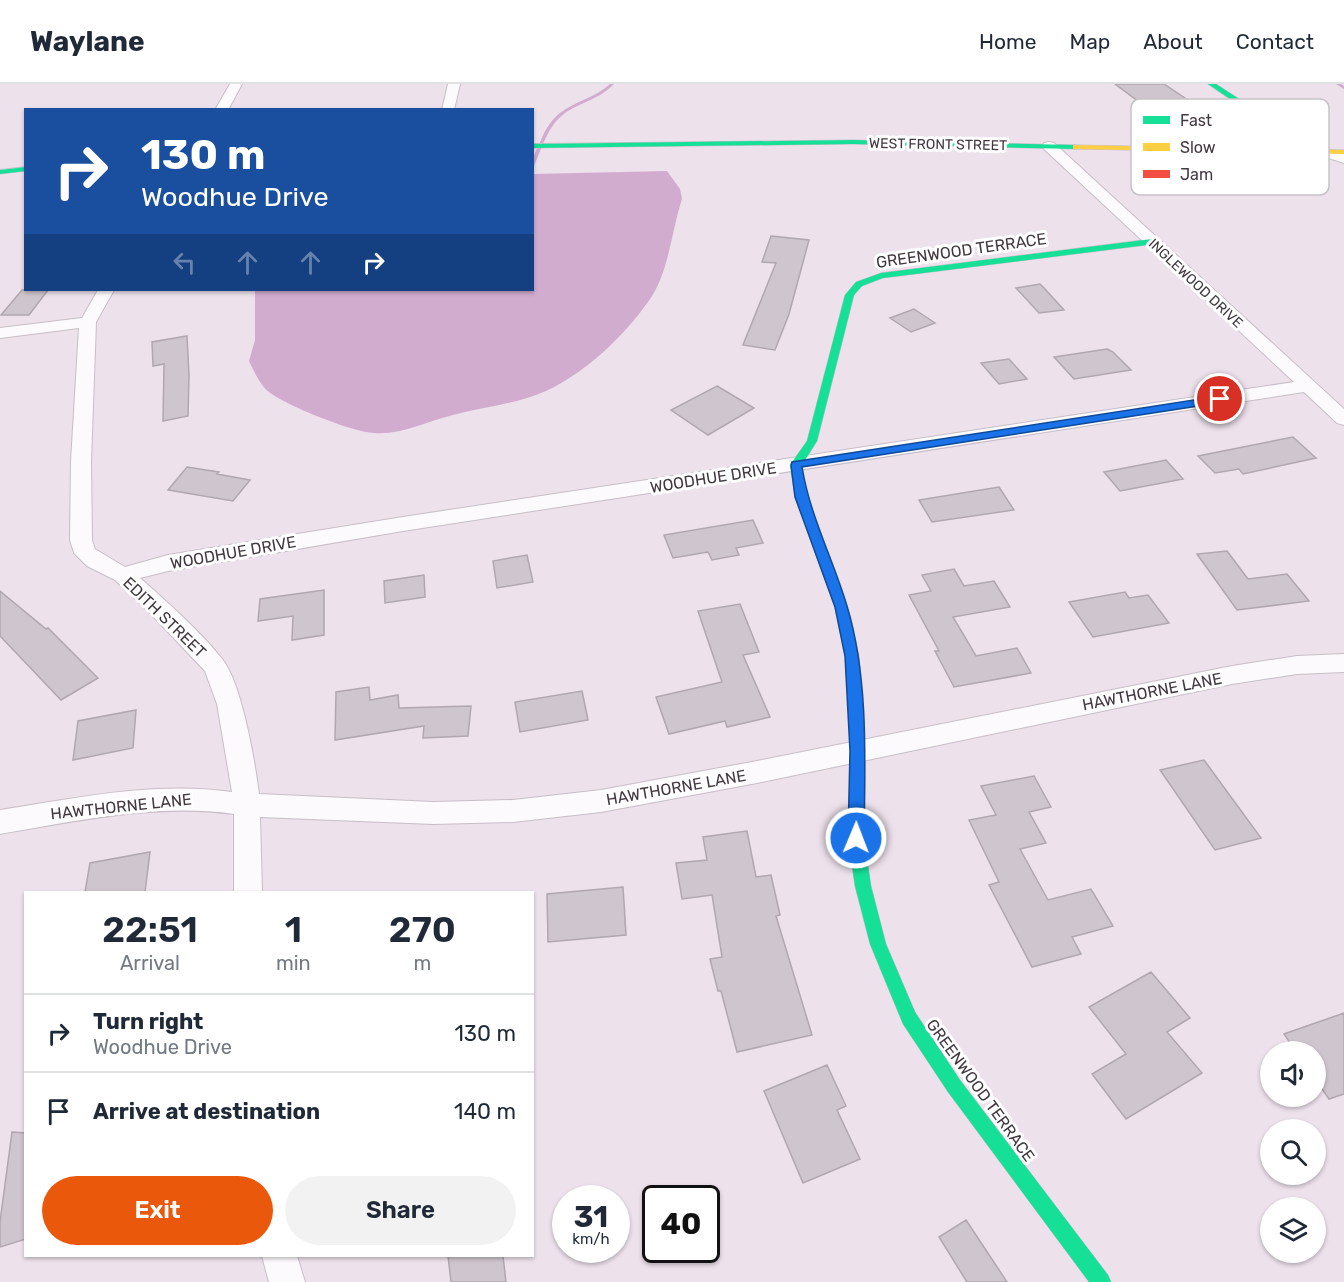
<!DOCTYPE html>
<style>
body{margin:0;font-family:Rubik,sans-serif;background:#f2f2f3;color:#1f2937;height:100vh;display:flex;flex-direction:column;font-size:22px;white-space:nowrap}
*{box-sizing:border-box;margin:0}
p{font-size:20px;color:#747a83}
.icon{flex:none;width:33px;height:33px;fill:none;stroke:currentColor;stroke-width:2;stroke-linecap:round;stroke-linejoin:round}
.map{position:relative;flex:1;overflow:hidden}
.side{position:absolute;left:24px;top:807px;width:510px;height:366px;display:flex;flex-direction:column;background:#fff;border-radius:0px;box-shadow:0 2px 4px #0004}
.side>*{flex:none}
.top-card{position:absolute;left:24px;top:24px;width:510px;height:183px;border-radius:0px;box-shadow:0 2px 4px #0004;background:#1a4fa0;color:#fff;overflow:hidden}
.controls{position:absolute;left:1260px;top:957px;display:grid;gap:12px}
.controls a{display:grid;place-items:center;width:66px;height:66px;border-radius:50%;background:#fff;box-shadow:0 2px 4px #0004;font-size:30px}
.speed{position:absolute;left:552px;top:1101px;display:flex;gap:12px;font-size:30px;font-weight:700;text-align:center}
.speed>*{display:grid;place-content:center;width:78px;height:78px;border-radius:50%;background:#fff;box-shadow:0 2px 4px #0004;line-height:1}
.speed small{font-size:15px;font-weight:400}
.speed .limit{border:3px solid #111;border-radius:9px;background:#fff;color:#111}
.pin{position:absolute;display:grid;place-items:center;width:51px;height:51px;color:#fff;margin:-26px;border:3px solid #fff;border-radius:50%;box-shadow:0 2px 6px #0007}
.me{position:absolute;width:66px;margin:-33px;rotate:1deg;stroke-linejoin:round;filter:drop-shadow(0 0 4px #0008)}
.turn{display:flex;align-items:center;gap:21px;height:126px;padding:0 18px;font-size:27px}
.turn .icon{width:78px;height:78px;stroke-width:2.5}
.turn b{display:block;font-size:42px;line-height:51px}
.lanes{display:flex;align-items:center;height:57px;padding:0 18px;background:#0003;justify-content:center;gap:30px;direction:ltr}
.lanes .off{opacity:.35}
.eta{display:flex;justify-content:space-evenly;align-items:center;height:102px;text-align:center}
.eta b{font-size:36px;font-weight:600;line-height:42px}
.cta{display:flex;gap:12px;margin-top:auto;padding:12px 18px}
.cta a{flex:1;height:69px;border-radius:36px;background:#ea580c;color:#fff;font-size:24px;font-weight:600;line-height:69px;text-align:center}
.cta a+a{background:#f2f2f3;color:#1f2937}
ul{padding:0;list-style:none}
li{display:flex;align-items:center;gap:18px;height:78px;padding:0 18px;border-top:2px solid #e0e1e3}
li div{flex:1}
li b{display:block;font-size:22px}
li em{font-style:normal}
header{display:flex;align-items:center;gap:36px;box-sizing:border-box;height:84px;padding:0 30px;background:#fff;border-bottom:2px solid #e0e1e3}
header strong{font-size:28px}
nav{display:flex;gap:33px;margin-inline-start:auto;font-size:21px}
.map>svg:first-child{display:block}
</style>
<header>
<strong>Waylane</strong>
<nav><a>Home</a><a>Map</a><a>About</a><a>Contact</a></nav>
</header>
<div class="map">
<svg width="1344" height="1198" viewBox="0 0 1344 1198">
<rect width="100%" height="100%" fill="#ede1ec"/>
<path fill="#d2accf" d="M667,87l13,18 2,10c-11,33 -13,75 -34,103 -25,35 -63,71 -102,89 -30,13 -62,16 -93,24 -26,6 -51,20 -79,18 -22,-1 -89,-28 -105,-41 -9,-7 -15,-21 -20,-31l6,-21v-50h277l1,-116z"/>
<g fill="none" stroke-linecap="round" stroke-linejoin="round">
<path fill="#d2accf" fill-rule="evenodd" d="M610,0h4c-14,15 -33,18 -49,29 -17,12 -23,35 -31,53l-2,1c0,-10 5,-18 9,-27 4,-10 10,-20 19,-27 15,-12 35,-15 50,-29z
M1336,0h5l3,2v3z"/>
</g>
<path fill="#cfc5ce" stroke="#b0a7af" stroke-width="1.5" d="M1115,0h49l55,37 -39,5 -10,-1z
M771,152l38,4 -20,74 -14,36 -32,-5 33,-82 -14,-1z
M1040,200l5,5 19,21 -25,3 -23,-25z
M22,206h26l-19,25h-28z
M914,225l21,14 -24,9 -21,-14z
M187,252l2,39 -1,41 -25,5 1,-57 -11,2 -1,-24z
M1107,265l6,3 18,18 -57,9 -20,-22z
M1009,275l18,20 -28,5 -18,-21z
M717,302l37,22 -46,27 -37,-25z
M1293,353l23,21 -73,16 -4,-5 -24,4 -17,-17z
M1166,376l17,19 -63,12 -16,-19z
M187,383l32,5 -2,2 33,6 -17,21 -65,-11z
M999,403l15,23 -82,12 -13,-22z
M753,436l10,23 -27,5 3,7 -27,5 -4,-8 -35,6 -9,-23z
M1227,467l21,28 39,-5 22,27 -72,9 -40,-56z
M527,471l6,27 -36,6 -4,-27z
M954,485l10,17 30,-5 16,26 -57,10 23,39 41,-8 14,25 -77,14 -19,-36h4l-30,-56 22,-4 -9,-16z
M424,491l1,22 -40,6 -1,-22z
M324,506v45l-32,5 1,-24 -35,5 2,-22z
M0,507l46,38 2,-1 50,50 -37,22 -61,-64z
M1125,508l4,6 19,-3 21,28 -76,14 -24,-35z
M740,520l19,48 -16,3 27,62 -43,10 -2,-6 -56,13 -13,-37 66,-15 -24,-71z
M369,603l1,13 28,-5 1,13 72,-2 -3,30 -45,2 1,-12 -89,14 1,-48z
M582,607l6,29 -68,12 -5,-30z
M136,626l-3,38 -60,12 5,-39z
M1204,676l57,78 -46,12 -55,-80z
M1034,692l17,31 -22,5 17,31 -26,6 28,51 43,-11 22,37 -41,11 9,17 -49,13 -43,-82 10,-3 -30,-62 27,-5 -15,-29z
M747,747l9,46 15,-2 9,40 -4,1 36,119 -75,17 -16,-61h-3l-8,-32 12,-2 -10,-62 -30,4 -6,-36 31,-3 -4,-23z
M150,768l-5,40h-60l5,-29z
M623,803l3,48 -78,7 -1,-48z
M1151,888l39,46 -23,14 35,41 -76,46 -34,-45 34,-20 -37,-47z
M1344,929v81l-15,5 -13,-19v-28h-20l-12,-18z
M827,981l19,41 -9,4 23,49 -57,24 -39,-92z
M12,1048l14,1v106l-26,8v-25z
M966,1136l41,62h-40l-28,-45z
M448,1172h55l3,26h-55z"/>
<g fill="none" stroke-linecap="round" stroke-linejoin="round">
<defs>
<path id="street" d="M230,0h12l-14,26h-13z
M448,0h12l-6,26h-12z
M1049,58l5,1 290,266v16l-7,-2 -33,-31 -901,139 -235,40 -28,7c27,24 61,54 83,82 19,25 32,102 36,134l174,8 80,-2 88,-10 156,-29 475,-95 65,-10 47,-2v18l-47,2 -65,10 -475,99 -156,29 -88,10 -80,2 -173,-7 2,75h-28v-78c-78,-11 -157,7 -234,20v-24c76,-12 155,-29 232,-18l-15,-88 -12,-33 -56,-59 -34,-32 -28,-14 -13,-13 -4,-13 1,-79 8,-133 -79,10v-10l82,-10 16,-28h16l-18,32 -5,139 1,79 3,9 30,18 43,-12 235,-38 891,-135 -250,-233 -2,-3 2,-3z
M1321,63l23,7v9l-28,-9 -2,-3z
M262,1172h35l8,26h-36z"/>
<path id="fast" d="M1208,0h8l77,50 28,15 -7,2 -27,-13z
M853,56l223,5 4,2 -4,2 -223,-5 -321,4v-4z
M26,83v4l-26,3v-4z
M1152,155l3,1v4l-272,34 -21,8 -8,9 -37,146 -15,24 5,32 20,55 -2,3h-8l-22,-58 -5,-32 17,-24 38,-146 11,-13 25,-9z
M858,661l5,2 2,4 -1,87 7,48 15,58 29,68 45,68 148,195 3,7h-22l-141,-190 -45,-68 -33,-80 -15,-58 -7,-48 3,-87 2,-4z"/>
<path id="slow" d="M1073,61l271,5v4l-268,-5h-3z"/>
<path id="jam" d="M821,464l6,4 20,55 12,49 6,95 -2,4 -5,2 -5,-2 -2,-4 -6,-95 -10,-49 -20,-55z"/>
</defs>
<use href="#street" stroke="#c8bec7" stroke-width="2"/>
<use href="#fast" stroke="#c8bec7" stroke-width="1"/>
<use href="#slow" stroke="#c8bec7" stroke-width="1"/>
<use href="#jam" stroke="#c8bec7" stroke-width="1"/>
<use href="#street" fill="#fcfafc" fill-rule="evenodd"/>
<use href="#fast" fill="#16e098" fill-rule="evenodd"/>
<use href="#slow" fill="#ffcf43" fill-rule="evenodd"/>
<use href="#jam" fill="#f24e42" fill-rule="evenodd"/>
</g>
<path fill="#1a73e8" stroke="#114b97" stroke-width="1.5" d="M1220,312l4,1v5l-422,65c8,49 31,92 45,139 22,72 18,158 17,232l-3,5 -5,2 -6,-2 -2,-5 2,-87 -5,-95 -10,-49 -40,-110 -4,-32 1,-3z"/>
<g text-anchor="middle" stroke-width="6" stroke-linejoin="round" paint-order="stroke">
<g font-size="14" fill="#413840" stroke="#fff">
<text transform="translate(938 60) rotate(1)" y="5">WEST FRONT STREET</text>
<text transform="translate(1196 199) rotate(43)" y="5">INGLEWOOD DRIVE</text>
</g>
<g font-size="16" fill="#413840" stroke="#fff">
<text transform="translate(961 166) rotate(-8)" y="6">GREENWOOD TERRACE</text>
<text transform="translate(713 393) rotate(-9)" y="6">WOODHUE DRIVE</text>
<text transform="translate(233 468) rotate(-10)" y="6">WOODHUE DRIVE</text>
<text transform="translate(165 533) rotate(44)" y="6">EDITH STREET</text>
<text transform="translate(1152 607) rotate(-11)" y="6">HAWTHORNE LANE</text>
<text transform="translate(676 703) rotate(-10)" y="6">HAWTHORNE LANE</text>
<text transform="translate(121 722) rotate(-6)" y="6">HAWTHORNE LANE</text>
<text transform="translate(981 1006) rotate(54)" y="6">GREENWOOD TERRACE</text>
</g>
</g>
<rect x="1131" y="15" width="198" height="96" rx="9" fill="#fff" stroke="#c6c3c6" stroke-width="1.5"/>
<rect x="1143" y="32" width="27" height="8" fill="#16e098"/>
<rect x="1143" y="59" width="27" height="8" fill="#ffcf43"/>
<rect x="1143" y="86" width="27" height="8" fill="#f24e42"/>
<g font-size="16" fill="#413840">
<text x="1180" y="42">Fast</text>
<text x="1180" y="69">Slow</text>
<text x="1180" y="96">Jam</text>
</g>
</svg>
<div class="controls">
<a><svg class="icon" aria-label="sound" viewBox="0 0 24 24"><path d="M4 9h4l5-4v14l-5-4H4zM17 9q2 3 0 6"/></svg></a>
<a><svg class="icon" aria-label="search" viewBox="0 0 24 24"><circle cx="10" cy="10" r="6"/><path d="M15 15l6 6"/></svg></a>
<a><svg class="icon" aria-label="layers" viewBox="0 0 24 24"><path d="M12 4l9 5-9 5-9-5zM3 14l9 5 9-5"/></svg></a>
</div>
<div class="speed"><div>31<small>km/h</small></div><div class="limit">40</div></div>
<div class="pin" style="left:1220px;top:315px;background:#d93025"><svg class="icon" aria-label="arrive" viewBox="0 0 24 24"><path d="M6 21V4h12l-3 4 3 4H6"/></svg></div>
<svg class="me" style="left:856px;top:754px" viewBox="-20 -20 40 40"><circle r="17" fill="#1a73e8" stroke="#fff" stroke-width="3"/><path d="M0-11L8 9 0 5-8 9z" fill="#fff"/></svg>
<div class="top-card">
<div class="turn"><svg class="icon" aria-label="right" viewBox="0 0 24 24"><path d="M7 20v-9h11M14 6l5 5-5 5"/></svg><div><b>130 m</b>Woodhue Drive</div></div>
<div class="lanes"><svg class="icon off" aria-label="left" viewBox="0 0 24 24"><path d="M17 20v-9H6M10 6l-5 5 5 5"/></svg><svg class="icon off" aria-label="ahead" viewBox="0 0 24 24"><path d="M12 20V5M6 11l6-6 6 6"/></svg><svg class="icon off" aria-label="ahead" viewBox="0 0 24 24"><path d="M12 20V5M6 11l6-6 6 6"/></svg><svg class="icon" aria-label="right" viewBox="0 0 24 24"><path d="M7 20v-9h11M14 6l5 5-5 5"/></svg></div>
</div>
<section class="side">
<div class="eta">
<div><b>22:51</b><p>Arrival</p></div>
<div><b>1</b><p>min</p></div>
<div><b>270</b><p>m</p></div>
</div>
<ul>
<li><svg class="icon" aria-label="right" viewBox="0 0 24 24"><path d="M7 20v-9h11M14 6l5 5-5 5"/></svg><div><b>Turn right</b><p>Woodhue Drive</p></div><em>130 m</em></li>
<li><svg class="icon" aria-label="arrive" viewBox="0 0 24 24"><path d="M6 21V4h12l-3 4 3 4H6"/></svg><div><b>Arrive at destination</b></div><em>140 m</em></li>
</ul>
<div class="cta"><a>Exit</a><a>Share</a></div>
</section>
</div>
